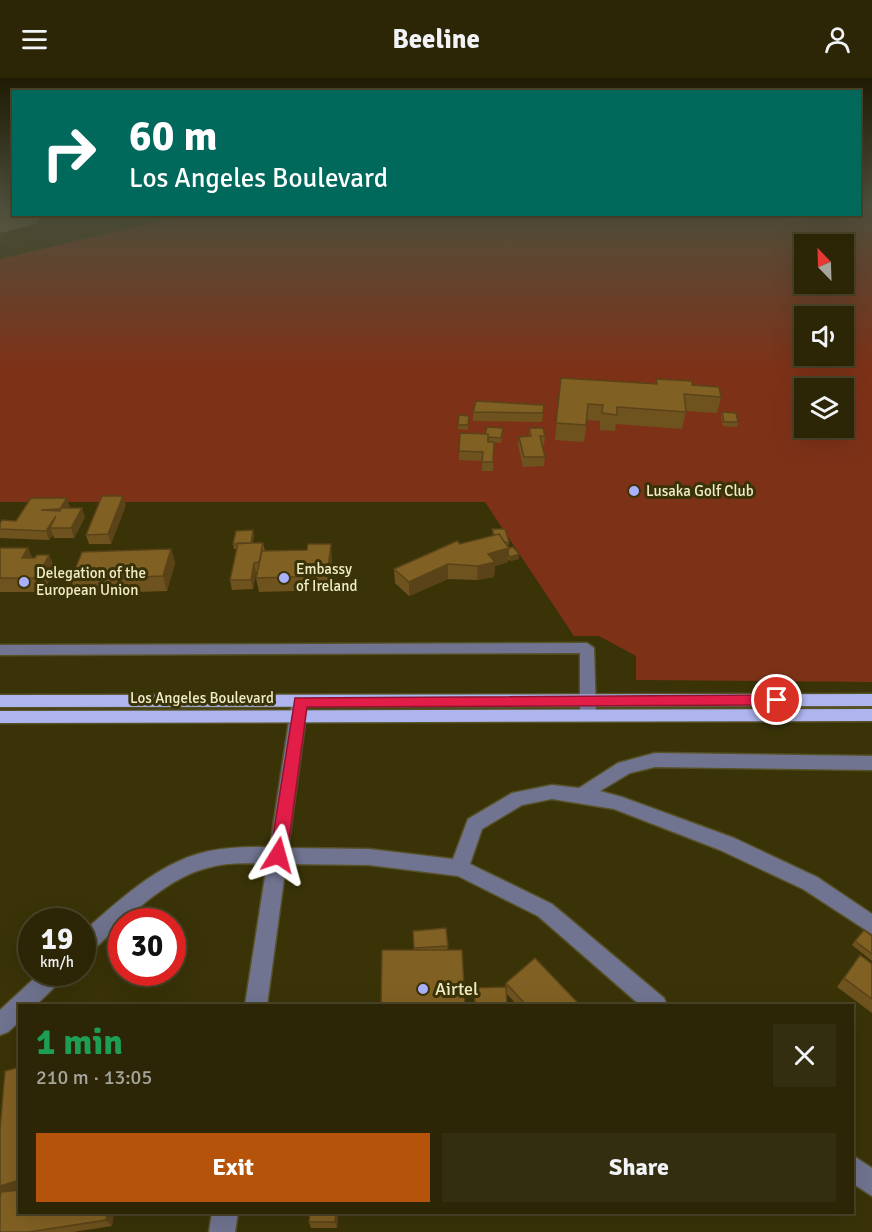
<!DOCTYPE html>
<meta charset="utf-8">
<style>
body{margin:0;font-family:Signika,sans-serif;background:#342e10;color:#f1f3f6;height:100vh;display:flex;flex-direction:column;font-size:22px;white-space:nowrap}
*{box-sizing:border-box;margin:0}
p{font-size:20px;color:#a6a59b}
.icon{flex:none;width:33px;height:33px;fill:none;stroke:currentColor;stroke-width:2;stroke-linecap:round;stroke-linejoin:round}
.map{position:relative;flex:1;overflow:hidden}
.drawer{position:absolute;left:18px;top:926px;width:836px;height:210px;display:flex;flex-direction:column;background:#2c2606;border-radius:0px;box-shadow:0 6px 24px #0002,0 0 0 2px #484328}
.drawer>*{flex:none}
.banner{position:absolute;left:12px;top:12px;width:849px;height:126px;border-radius:0px;box-shadow:0 6px 24px #0002,0 0 0 2px #484328;background:#00695c;color:#fff;overflow:hidden}
.needle{width:39px;rotate:337deg}
.fabs{position:absolute;left:794px;top:156px;display:grid;gap:12px}
.fabs a{display:grid;place-items:center;width:60px;height:60px;border-radius:0px;background:#2c2606;box-shadow:0 6px 24px #0002,0 0 0 2px #484328;font-size:30px}
.speed{position:absolute;left:18px;top:830px;display:flex;gap:12px;font-size:30px;font-weight:700;text-align:center}
.speed>*{display:grid;place-content:center;width:78px;height:78px;border-radius:50%;background:#2c2606;box-shadow:0 6px 24px #0002,0 0 0 2px #484328;line-height:1}
.speed small{font-size:15px;font-weight:400}
.speed .limit{border:9px solid #d22;background:#fff;color:#111}
.pin{position:absolute;display:grid;place-items:center;width:51px;height:51px;color:#fff;margin:-26px;border:3px solid #fff;border-radius:50%;box-shadow:0 2px 6px #0007}
.me{position:absolute;width:66px;margin:-33px;rotate:8deg;stroke-linejoin:round;filter:drop-shadow(0 0 4px #0008)}
.turn{display:flex;align-items:center;gap:21px;height:126px;padding:0 18px;font-size:27px}
.turn .icon{width:78px;height:78px;stroke-width:2.5}
.turn b{display:block;font-size:42px;line-height:51px}
.round{display:grid;place-items:center;flex:none;width:63px;height:63px;border-radius:0px;background:#342e10}
.headline{display:flex;align-items:center;justify-content:space-between;height:102px;padding:0 18px}
h1{font-size:36px;font-weight:800;line-height:45px;color:#1e9e55}
.cta{display:flex;gap:12px;margin-top:auto;padding:12px 18px}
.cta a{flex:1;height:69px;border-radius:0px;background:#b45309;color:#fff;font-size:24px;font-weight:800;line-height:69px;text-align:center}
.cta a+a{background:#342e10;color:#f1f3f6}
header{display:flex;justify-content:space-between;align-items:center;height:78px;padding:0 18px;background:#2c2606;font-size:27px;font-weight:800}
.map>svg:first-child{display:block}
</style>
<header><svg class="icon" aria-label="menu" viewBox="0 0 24 24"><path d="M4 6h16M4 12h16M4 18h16"/></svg>Beeline<svg class="icon" aria-label="person" viewBox="0 0 24 24"><circle cx="12" cy="8" r="4"/><path d="M4 21q1-7 8-7t8 7"/></svg></header>
<div class="map">
<svg width="872" height="1154" viewBox="0 0 872 1154">
<rect width="100%" height="100%" fill="#3a3308"/>
<path fill="#7d3218" fill-rule="evenodd" d="M860,128h12v476l-236,-2v-24l-37,-20h-25l-89,-134h-485v-243l184,-44 676,-1zM804,166h39v40h-39zM804,238h39v40h-39zM804,310h39v40h-39z"/>
<g fill="none" stroke-linecap="round" stroke-linejoin="round">
<path fill="#766e46" fill-rule="evenodd" d="M13,131l1,5h21l-4,5 -31,13v-18z"/>
<path fill="#766e46" fill-rule="evenodd" d="M0,128h14v8h29l-7,10 -36,9z"/>
<defs>
<path id="minor" d="M587,565l7,5 2,68 -2,4h-12l-2,-4v-63l-580,2v-10z
M300,617l6,2 2,4 -20,147 81,1 84,10 15,-40 44,-26 40,-8 27,3 39,-25 37,-10 217,3v14l-217,-3 -25,6 -30,18 22,6 112,41 83,39 55,37v20l-69,-45 -83,-39 -106,-41 -62,-10 -30,6 -40,24 -12,35 82,40 112,94 3,7h-27l-102,-89 -80,-40 -89,-11 -83,-1 -19,141h-22l22,-141c-20,-1 -40,-2 -60,4 -44,11 -86,56 -118,86l-7,2v-23c35,-31 76,-70 123,-81 21,-5 43,-5 65,-5l22,-146 2,-4z
M41,894h25l-3,7 -27,26h-16v16l-12,11 -8,3v-25z
M852,1077l20,13v28l-20,-13z
M212,1134h26l-3,20h-26z"/>
<path id="major" d="M872,616v12l-872,1v-12z
M872,631v12l-872,2v-12z"/>
</defs>
<use href="#minor" stroke="#575127" stroke-width="3"/>
<use href="#major" stroke="#575127" stroke-width="3"/>
<use href="#minor" fill="#707490" fill-rule="evenodd"/>
<use href="#major" fill="#adb4ee" fill-rule="evenodd"/>
</g>
<path fill="#6f531e" d="M561,300l94,6 1,-5 36,6 29,12 -4,16 -31,-2 -4,18 -66,-5 -1,7 -15,-1v-9l-13,-1 -3,22 -29,-2z
M544,327l-2,17 -69,-1v-9z
M722,334l16,10 -1,5 -14,-1 -2,-9z
M469,338l-1,14 -10,-1v-4z
M503,350l-2,15 -7,-1 -1,29h-11v-10l-23,-1 1,-27 25,1z
M529,350l16,8 -1,9h-2l3,12 -1,9 -21,1 -5,-22 1,-8 10,-1z
M31,420l39,10 15,9 -11,21h-20l-1,-3 -4,5 -49,-2v-15l16,-2z
M126,427l-15,39h-22l-3,-9z
M492,451l17,13 -1,5 11,12 -9,2 -2,-2v3l-13,4 -1,11 -17,3 -29,-1 -39,17 -14,-13 -1,-14 66,-25 33,-8z
M254,457l-2,8h11l2,8 67,7 -3,32 -70,2 -3,-14 1,-6h-1l-3,17 -21,1 -2,-10 7,-31h-3l-1,-5z
M0,470h28l4,10 17,-3 6,14 -12,23h-43z
M171,471l4,14 -8,28 -91,3 -5,-14z
M413,853l35,15 -1,4h-33z
M872,858v25l-20,-16 3,-4z
M860,877l12,9v49l-35,-26z
M506,905l74,22h-63l-11,-12 1,12h-33v-17l31,-1z
M0,1052l20,82h94l-2,14 -39,6h-73l1,-40 -1,-1z
M338,1134l-1,16h-26l-2,-6z"/>
<path fill="#5a4318" d="M123,418l3,9 -15,39 -3,-10z
M67,420l3,10 -10,1z
M82,430l3,9 -11,21 -3,-10z
M56,438l-6,12 3,7 -4,5 -3,-9z
M253,452l1,5 -2,13 -1,-5z
M331,466l1,14 -3,32 -2,-14z
M28,470l6,14 -12,-4z
M509,470l-1,14 -13,4 -1,11 -17,3 1,-14 10,-12z
M171,471l4,14 -8,28 -4,-15z
M519,476v5l-9,2v-4z
M49,477l6,14 -12,23 -6,-14z
M254,485l2,9 -3,17 -2,-9z
M448,486v15l-39,17v-14z
M20,1102v13l-13,4 -7,-6v-5z
M107,1134h7l-2,14 -6,-6z
M336,1134h2l-1,16 -2,-6z"/>
<path fill="#816023" stroke="#5a4318" stroke-width="1.5" d="M561,300l96,6 -1,-5 36,2v4l27,2 2,10 -37,-3 2,18 -69,-5v8l-15,-2 1,-8 -15,-1 -2,21 -30,-2z
M476,323l68,4 -1,8 -70,-1z
M722,334l14,1 2,9h-14z
M459,337l10,1 -1,9h-10z
M487,349l16,1 -2,10 -13,-1v-3h-3z
M529,350h14l2,8h-5l5,21h-21l-5,-20 12,-1z
M460,355l28,1v8h6l-1,20h-11l1,-10 -24,-1z
M102,418h21l-15,38 -22,1z
M31,420h36l-7,11 -19,1 19,1 1,-3h21l-11,20h-21l6,-12 -10,15 -46,-2v-6l2,-3 14,1z
M492,451h13l4,13 -4,1 -6,-9 -5,1z
M253,452l-2,13 -18,1 3,-13z
M499,456l10,14 -21,6 7,8 -17,4 -30,-2 -39,18 -15,-13 63,-28 3,3z
M238,465h25l-4,19 -5,1 -3,17h-21z
M308,466h23l-4,32 -71,2 6,-27 45,-1z
M513,469l6,7 -9,3 -2,-3 1,-6z
M0,470h28l-6,10h13l2,-3h12l-12,23h-37z
M171,471l-8,27 -92,4 11,-28z
M446,850l2,18 -34,2 -1,-17z
M864,852l8,6v18l-17,-13z
M382,872h80l3,55h-84z
M860,877l12,9v35l-28,-21z
M535,880l45,47h-54l-20,-22z
M506,909l1,18h-32l-1,-17z
M20,989v113l-20,6v-56l5,-59z
M20,1112v22h87l-1,8 -77,12h-29v-34l1,-6z
M310,1134h26l-1,10h-26z"/>
<linearGradient id="sky" x2="0" y2="1"><stop stop-color="#201c04"/><stop offset="0.44" stop-color="#4f503d"/><stop offset="1" stop-color="#4f503d" stop-opacity="0"/></linearGradient>
<rect width="872" height="290" fill="url(#sky)"/>
<path fill="#e11d48" stroke="#92132f" stroke-width="1.5" d="M777,617l7,5 -7,5 -470,2 -20,148 -3,6 -6,2 -6,-2 -2,-6 25,-157z"/>
<g fill="#a9b0fc" stroke="#3a3308" stroke-width="2">
<circle cx="634" cy="413" r="6"/>
<circle cx="284" cy="500" r="6"/>
<circle cx="24" cy="504" r="6"/>
<circle cx="423" cy="911" r="6"/>
</g>
<g text-anchor="middle" stroke-width="6" stroke-linejoin="round" paint-order="stroke">
<g font-size="15" fill="#f2ecc7" stroke="#3a3308" text-anchor="start">
<text x="646" y="418">Lusaka Golf Club</text>
<text x="296" y="496">Embassy<tspan x="296" dy="17">of Ireland</tspan></text>
<text x="36" y="500">Delegation of the<tspan x="36" dy="17">European Union</tspan></text>
</g>
<g font-size="15" fill="#f2ecc7" stroke="#3a3308">
<text x="202" y="625">Los Angeles Boulevard</text>
</g>
<g font-size="18" fill="#f2ecc7" stroke="#3a3308" text-anchor="start">
<text x="435" y="917">Airtel</text>
</g>
</g>
</svg>
<div class="fabs">
<a><svg class="needle" viewBox="-14 -14 28 28"><path d="M0-13l5 13h-10z" fill="#e53935"/><path d="M0 13l5-13h-10z" fill="#a6a59b"/></svg></a>
<a><svg class="icon" aria-label="sound" viewBox="0 0 24 24"><path d="M4 9h4l5-4v14l-5-4H4zM17 9q2 3 0 6"/></svg></a>
<a><svg class="icon" aria-label="layers" viewBox="0 0 24 24"><path d="M12 4l9 5-9 5-9-5zM3 14l9 5 9-5"/></svg></a>
</div>
<div class="speed"><div>19<small>km/h</small></div><div class="limit">30</div></div>
<div class="pin" style="left:777px;top:622px;background:#d93025"><svg class="icon" aria-label="arrive" viewBox="0 0 24 24"><path d="M6 21V4h12l-3 4 3 4H6"/></svg></div>
<svg class="me" style="left:278px;top:777px" viewBox="-20 -20 40 40"><path d="M0-17L14 15 0 8-14 15z" fill="#e11d48" stroke="#fff" stroke-width="4"/></svg>
<div class="banner">
<div class="turn"><svg class="icon" aria-label="right" viewBox="0 0 24 24"><path d="M7 20v-9h11M14 6l5 5-5 5"/></svg><div><b>60 m</b>Los Angeles Boulevard</div></div>
</div>
<section class="drawer">
<div class="headline"><div><h1>1 min</h1><p>210 m · 13:05</p></div><a class="round"><svg class="icon" aria-label="close" viewBox="0 0 24 24"><path d="M6 6l12 12M18 6L6 18"/></svg></a></div>
<div class="cta"><a>Exit</a><a>Share</a></div>
</section>
</div>
